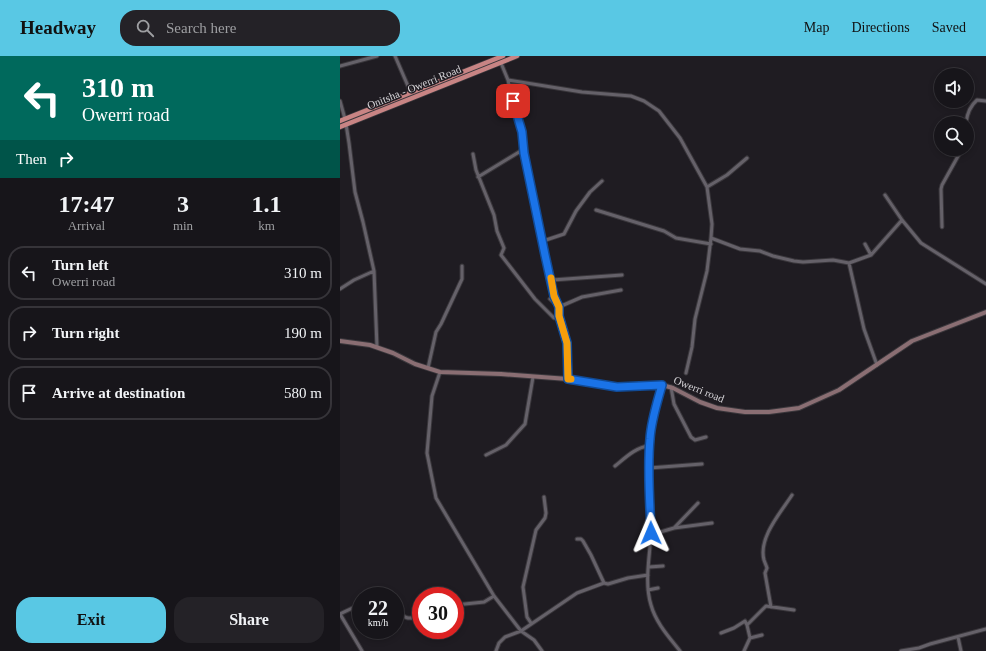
<!DOCTYPE html>
<style>
body{margin:0;font-family:"Times New Roman",serif;background:#242227;color:#f1f3f6;height:100vh;display:flex;flex-direction:column;font-size:15px;white-space:nowrap}
*{box-sizing:border-box;margin:0}
p{font-size:13px;color:#9e9fa2}
.icon{flex:none;width:22px;height:22px;fill:none;stroke:currentColor;stroke-width:2;stroke-linecap:round;stroke-linejoin:round}
.map{position:relative;flex:1;overflow:hidden}
.side{display:flex;flex-direction:column;background:#17151a;width:340px}
.side>*{flex:none}
.guide{background:#00695c;color:#fff;overflow:hidden}
.tools{position:absolute;left:594px;top:12px;display:grid;gap:8px}
.tools a{display:grid;place-items:center;width:40px;height:40px;border-radius:50%;background:#17151a;box-shadow:0 2px 6px #0003,0 0 0 1px #363439;font-size:20px}
.speed{position:absolute;left:12px;top:531px;display:flex;gap:8px;font-size:20px;font-weight:700;text-align:center}
.speed>*{display:grid;place-content:center;width:52px;height:52px;border-radius:50%;background:#17151a;box-shadow:0 2px 6px #0003,0 0 0 1px #363439;line-height:1}
.speed small{font-size:10px;font-weight:400}
.speed .limit{border:6px solid #d22;background:#fff;color:#111}
.pin{position:absolute;display:grid;place-items:center;width:34px;height:34px;color:#fff;margin:-17px;border-radius:8px;box-shadow:0 2px 6px #0006}
.me{position:absolute;width:44px;margin:-22px;rotate:359deg;stroke-linejoin:round;filter:drop-shadow(0 0 3px #0008)}
.turn{display:flex;align-items:center;gap:14px;height:84px;padding:0 16px;font-size:18px}
.turn .icon{width:52px;height:52px;stroke-width:2.5}
.turn b{display:block;font-size:28px;line-height:34px}
.then{display:flex;align-items:center;height:38px;padding:0 16px;background:#0003;gap:8px;font-size:15px}
.eta{display:flex;justify-content:space-evenly;align-items:center;height:68px;text-align:center}
.eta b{font-size:24px;font-weight:700;line-height:28px}
.cta{display:flex;gap:8px;margin-top:auto;padding:8px 16px}
.cta a{flex:1;height:46px;border-radius:16px;background:#59c8e4;color:#111;font-size:16px;font-weight:700;line-height:46px;text-align:center}
.cta a+a{background:#242227;color:#f1f3f6}
ul{padding:0;list-style:none}
li{display:flex;align-items:center;gap:12px;height:54px;margin:0 8px 6px;padding:0 8px;border:2px solid #363439;border-radius:16px}
li div{flex:1}
li b{display:block;font-size:15px}
li em{font-style:normal}
header{display:flex;align-items:center;gap:24px;box-sizing:border-box;height:56px;padding:0 20px;background:#59c8e4;color:#111}
header strong{font-size:19px}
nav{display:flex;gap:22px;margin-inline-start:auto;font-size:14px}
.search{width:280px;height:36px;background:#242227;display:flex;align-items:center;gap:10px;box-sizing:border-box;padding:0 14px;border-radius:16px;color:#9e9fa2;font-size:15px}
main{display:flex;flex:1;min-height:0}
.map>svg:first-child{display:block}
</style>
<header>
<strong>Headway</strong>
<div class="search"><svg class="icon" aria-label="search" viewBox="0 0 24 24"><circle cx="10" cy="10" r="6"/><path d="M15 15l6 6"/></svg>Search here</div>
<nav><a>Map</a><a>Directions</a><a>Saved</a></nav>
</header>
<main>
<section class="side">
<div class="guide">
<div class="turn"><svg class="icon" aria-label="left" viewBox="0 0 24 24"><path d="M17 20v-9H6M10 6l-5 5 5 5"/></svg><div><b>310 m</b>Owerri road</div></div>
<div class="then">Then<svg class="icon" aria-label="right" viewBox="0 0 24 24"><path d="M7 20v-9h11M14 6l5 5-5 5"/></svg></div>
</div>
<div class="eta">
<div><b>17:47</b><p>Arrival</p></div>
<div><b>3</b><p>min</p></div>
<div><b>1.1</b><p>km</p></div>
</div>
<ul>
<li><svg class="icon" aria-label="left" viewBox="0 0 24 24"><path d="M17 20v-9H6M10 6l-5 5 5 5"/></svg><div><b>Turn left</b><p>Owerri road</p></div><em>310 m</em></li>
<li><svg class="icon" aria-label="right" viewBox="0 0 24 24"><path d="M7 20v-9h11M14 6l5 5-5 5"/></svg><div><b>Turn right</b></div><em>190 m</em></li>
<li><svg class="icon" aria-label="arrive" viewBox="0 0 24 24"><path d="M6 21V4h12l-3 4 3 4H6"/></svg><div><b>Arrive at destination</b></div><em>580 m</em></li>
</ul>
<div class="cta"><a>Exit</a><a>Share</a></div>
</section>
<div class="map">
<svg width="646" height="595" viewBox="0 0 646 595">
<rect width="100%" height="100%" fill="#1f1c22"/>
<g fill="none" stroke-linecap="round" stroke-linejoin="round">
<defs>
<path id="minor" d="M55,0l16,37
M161,7l7,17 7,32 7,20 2,21 21,102 9,41 5,11v10l8,26 1,36
M0,10l37,-10
M168,24l74,12 49,4 13,5 15,10 21,27 27,49 5,37 -1,14 -4,33 -12,48 -3,28 -6,26
M0,45l5,18
M626,67c1,-9 4,-17 11,-23l9,1
M6,68l3,19 6,49 8,30 11,49 3,76
M133,98l3,16 18,45 3,16 7,17 -3,7 34,44 19,19 5,-1
M138,121l46,-28
M367,131l20,-12 20,-17
M545,139l17,25 19,23 65,41
M256,154l68,21 12,7 35,6
M602,171l-1,-38 1,-4 20,-36
M371,182l29,11 20,2 13,5 21,5 9,1 30,-2 16,3 22,-8 31,-35
M203,185l21,-7 12,-23 14,-19 12,-11
M525,188l6,11
M509,207l15,66 13,36
M212,224l70,-5
M0,233l14,-9 20,-9
M210,243l9,8 23,-10 39,-7
M88,312l8,-36 5,-8 21,-45v-13
M100,316l-8,24 -5,57 9,45 58,98 27,35 13,9 8,11
M322,329c-5,17 -10,35 -12,53 -4,32 2,63 1,95 -1,23 -7,49 0,72 5,18 18,32 29,46
M331,331l3,17 17,33 4,3 11,-3
M146,399l20,-10 19,-21 8,-47
M275,410c10,-8 21,-19 34,-20
M309,412l53,-4
M334,472l24,-25
M311,477h6l17,-5 38,-5
M237,483h4l2,2 8,14 13,28 4,1 20,-6 20,-3
M309,511l14,-1
M308,534l10,-2
M115,549l29,-3 10,-6
M431,551l-6,-34 2,-5c-1,-3 -2,-5 -3,-8 -6,-22 17,-48 28,-65
M55,553c11,10 12,11 26,7
M0,558l22,37
M0,558l21,-10
M191,567l-4,-6 -4,-30 13,-57 9,-12 1,-5 -2,-16
M381,577l13,-5 11,-7 2,4
M618,581l3,14
M410,582l-3,-13 19,-19 28,4
M156,595l3,-8 6,-6 16,-6 56,-38 27,-10
M404,595l6,-13 12,-3
M561,595l18,-3 11,-4 56,-15"/>
<path id="secondary" d="M0,285l30,4 23,8 22,11 25,8 61,2 67,5 49,8 45,-2 11,3 27,14 17,6 28,4h24l30,-4 40,-18 73,-49 74,-29"/>
<path id="trunk" d="M0,65l163,-65
M0,71l177,-71"/>
</defs>
<use href="#minor" stroke="#3a373c" stroke-width="5"/>
<use href="#secondary" stroke="#3a373c" stroke-width="6"/>
<use href="#trunk" stroke="#3a373c" stroke-width="6"/>
<use href="#minor" stroke="#656169" stroke-width="3"/>
<use href="#secondary" stroke="#8a6e73" stroke-width="4"/>
<use href="#trunk" stroke="#c88484" stroke-width="4.5"/>
</g>
<g fill="none" stroke-linecap="round" stroke-linejoin="round">
<defs>
<path id="route" d="M173,45l9,31 2,21 21,102 9,41 5,11v9l8,27 1,36 49,8 45,-2c-5,18 -11,36 -12,54 -3,31 0,63 1,94"/>
</defs>
<use href="#route" stroke="#114b97" stroke-width="10"/>
<use href="#route" stroke="#1a73e8" stroke-width="7"/>
<path stroke="#f59e0b" stroke-width="7" d="M211,222l3,18 5,11v9l8,27 1,36h3"/>
</g>
<g text-anchor="middle" stroke-width="3" stroke-linejoin="round" paint-order="stroke">
<g font-size="11" fill="#d5d3d7" stroke="#1f1c22">
<text transform="translate(74 31) rotate(-22)" y="4">Onitsha - Owerri Road</text>
<text transform="translate(359 333) rotate(22)" y="4">Owerri road</text>
</g>
</g>
</svg>
<div class="tools">
<a><svg class="icon" aria-label="sound" viewBox="0 0 24 24"><path d="M4 9h4l5-4v14l-5-4H4zM17 9q2 3 0 6"/></svg></a>
<a><svg class="icon" aria-label="search" viewBox="0 0 24 24"><circle cx="10" cy="10" r="6"/><path d="M15 15l6 6"/></svg></a>
</div>
<div class="speed"><div>22<small>km/h</small></div><div class="limit">30</div></div>
<div class="pin" style="left:173px;top:45px;background:#d93025"><svg class="icon" aria-label="arrive" viewBox="0 0 24 24"><path d="M6 21V4h12l-3 4 3 4H6"/></svg></div>
<svg class="me" style="left:311px;top:477px" viewBox="-20 -20 40 40"><path d="M0-17L14 15 0 8-14 15z" fill="#1a73e8" stroke="#fff" stroke-width="4"/></svg>
</div>
</main>
